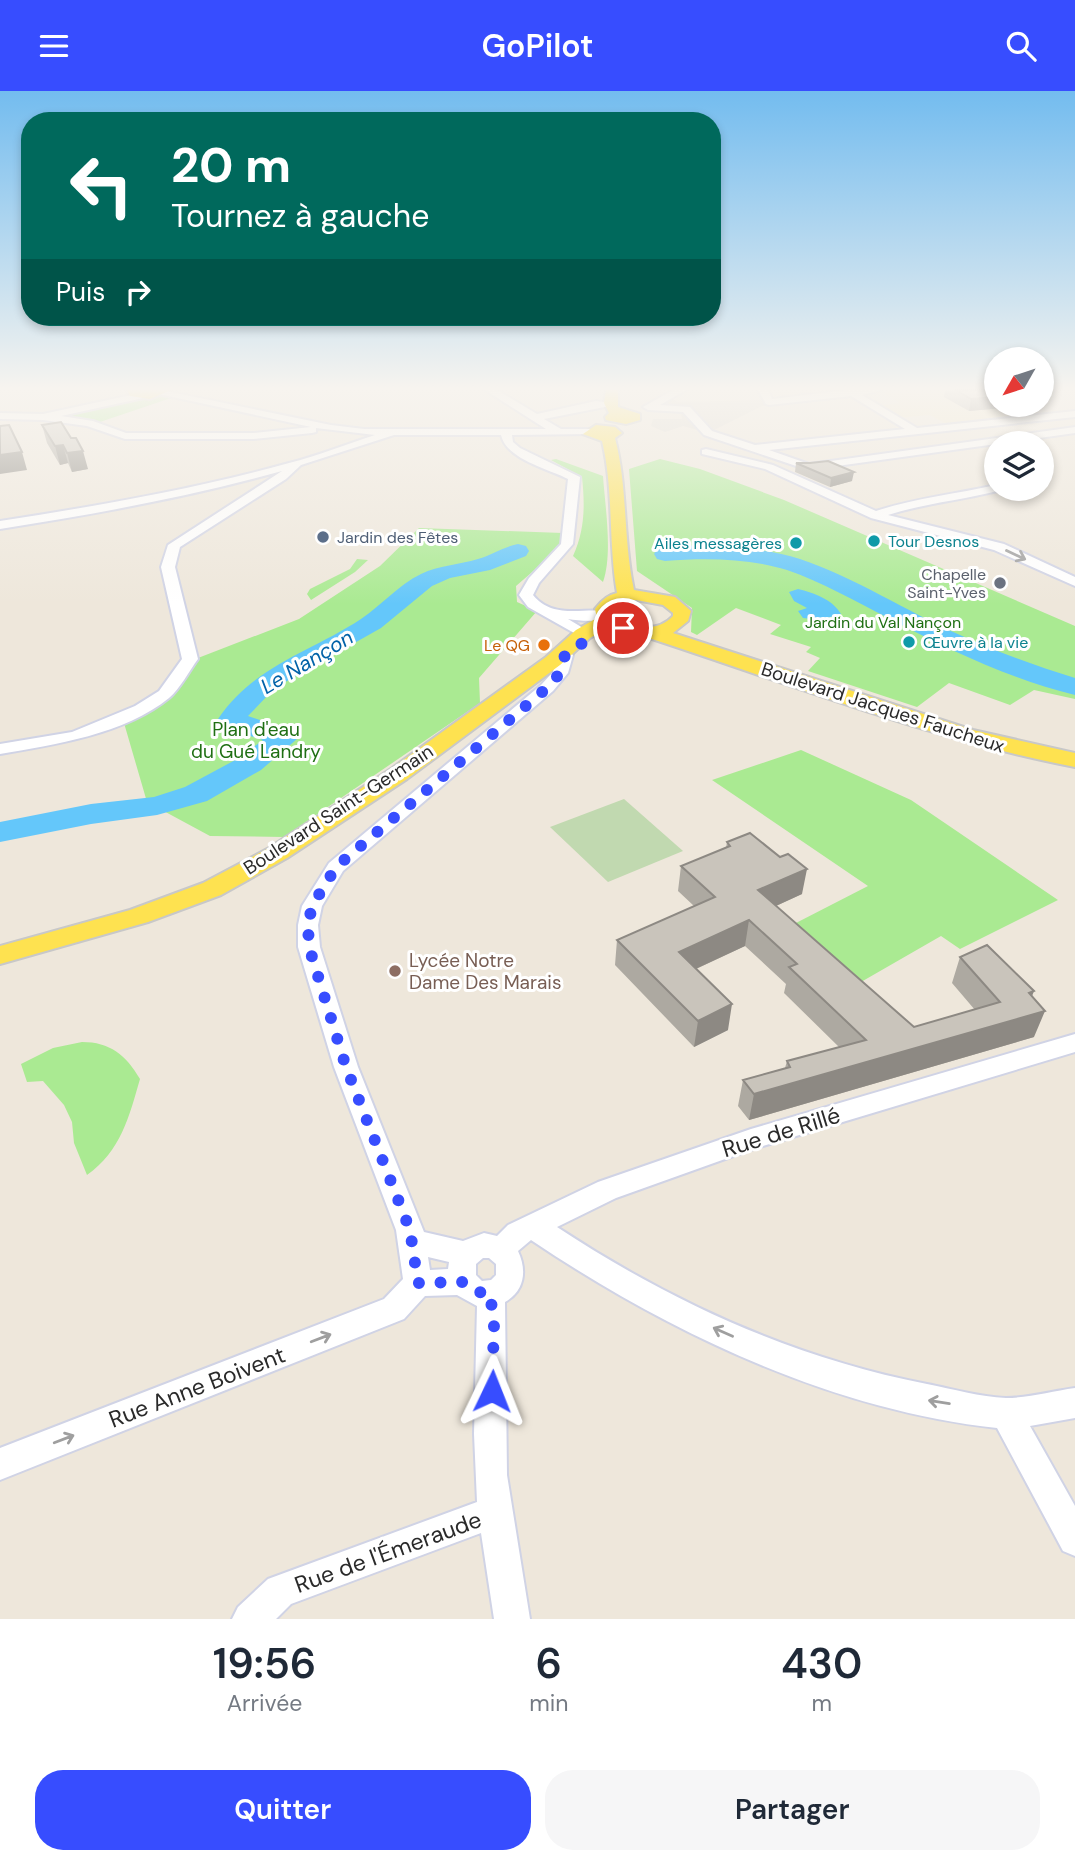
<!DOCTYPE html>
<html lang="fr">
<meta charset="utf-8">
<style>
body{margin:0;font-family:"DM Sans",sans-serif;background:#f6f6f7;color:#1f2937;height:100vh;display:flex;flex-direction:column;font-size:26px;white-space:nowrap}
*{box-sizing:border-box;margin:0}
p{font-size:23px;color:#747a83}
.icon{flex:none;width:38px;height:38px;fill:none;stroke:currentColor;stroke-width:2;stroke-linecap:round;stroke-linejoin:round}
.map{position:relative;height:1528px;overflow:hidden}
.sheet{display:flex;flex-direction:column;background:#fff;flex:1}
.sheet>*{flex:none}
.hud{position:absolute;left:21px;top:21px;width:700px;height:214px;border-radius:28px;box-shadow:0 4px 10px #0003;background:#00695c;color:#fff;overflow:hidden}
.needle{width:46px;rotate:231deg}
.fabs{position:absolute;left:984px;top:256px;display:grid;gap:14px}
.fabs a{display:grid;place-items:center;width:70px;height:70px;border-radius:50%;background:#fff;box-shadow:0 4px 10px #0003;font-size:35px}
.pin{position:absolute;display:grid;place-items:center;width:60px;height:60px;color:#fff;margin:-30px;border:4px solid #fff;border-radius:50%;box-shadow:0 2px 7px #0007}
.me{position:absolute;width:77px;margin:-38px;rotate:2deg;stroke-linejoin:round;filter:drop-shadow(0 0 5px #0008)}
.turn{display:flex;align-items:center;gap:24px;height:147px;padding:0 35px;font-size:32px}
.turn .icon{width:91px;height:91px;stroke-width:2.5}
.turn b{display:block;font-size:49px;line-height:60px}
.then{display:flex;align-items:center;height:66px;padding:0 35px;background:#0003;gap:14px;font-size:26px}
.eta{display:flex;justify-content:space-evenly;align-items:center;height:119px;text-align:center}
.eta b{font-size:42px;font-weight:600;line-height:49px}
.action{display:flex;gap:14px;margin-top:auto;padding:14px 35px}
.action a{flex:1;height:80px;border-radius:28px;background:#374dff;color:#fff;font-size:28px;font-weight:600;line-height:80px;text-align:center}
.action a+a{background:#f6f6f7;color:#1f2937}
header{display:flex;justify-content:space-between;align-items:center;height:91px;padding:0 35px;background:#374dff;color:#fff;font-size:32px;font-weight:600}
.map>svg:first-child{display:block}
</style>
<header><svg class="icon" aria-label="menu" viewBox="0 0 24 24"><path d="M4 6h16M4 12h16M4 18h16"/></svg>GoPilot<svg class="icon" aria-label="search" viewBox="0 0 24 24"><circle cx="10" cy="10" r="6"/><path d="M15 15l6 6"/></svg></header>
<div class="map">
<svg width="1075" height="1528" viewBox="0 0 1075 1528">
<rect width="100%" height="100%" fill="#eee7db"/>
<path fill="#f1e7c9" d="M897,299h97l2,14h23l4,2 -10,-1 -12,4h8l17,9 -76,8 -20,-11 -33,3 -19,-12 22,-3 -17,-11z"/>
<path fill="#aaea92" d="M160,305l11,2 -71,24 -37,-7z
M556,368l47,17c2,30 10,78 0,106l-30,-26c12,-26 12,-51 9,-79l-31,-17z
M660,368l40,10 84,31 291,126v73l-41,-9 -24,15 -61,-22 -32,24 -109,-36 12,-13 -14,-6 5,-5 -41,-13 11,-9 -45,-17 -39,27 -6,-3 1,-24 -55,-37 -8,-102z
M419,437l144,5 -3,15 -44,38 1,16 20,9 -58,67 1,25 -196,134 -74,-1 -63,-34 -23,-79 74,-65 101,-39 81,-53z
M357,468l11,1 -13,12 -44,28 -4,-6 3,-5 40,-20z
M801,659l110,50 147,100 -98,49 -19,-13 -80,46 -67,-58 74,-38 -156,-106z
M82,951c28,0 44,13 58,37 -11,38 -19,72 -53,96l-13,-32 -2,-21 -8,-17 -21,-24 -16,1 -6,-18 32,-16z"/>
<path fill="#c1d9b0" d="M624,708l59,52 -75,31 -58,-55z"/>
<path fill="#dddad2" d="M672,308l6,3 86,-2 9,4 -11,2 -54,27 -25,-7 -18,6 -14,-6 2,-7h29l-1,-6 -27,-1v-5z"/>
<path fill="#64c7fa" d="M798,498c16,4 34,10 43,25l-21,6 -17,-2 -5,-7 9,-3 -13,-7 -5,-9z"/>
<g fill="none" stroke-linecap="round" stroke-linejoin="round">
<path fill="#64c7fa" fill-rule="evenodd" d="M518,453l8,2 3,5 -3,5 -36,14 -40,8 -18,8 -51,42 -94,53 -17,12 -22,23 38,13 11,10 -36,31 -54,31 -50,14 -66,9 -91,18v-20l91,-18 63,-7 31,-10 54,-29 24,-18 -35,-11 -10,-10c37,-54 91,-66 143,-100 21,-14 37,-34 60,-45 18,-9 38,-9 57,-15 14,-4 25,-12 40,-15z
M699,454c33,2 69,4 101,14 56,19 106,52 160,76 37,17 76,31 115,43v17c-66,-16 -127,-46 -187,-77 -33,-17 -66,-36 -101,-48 -39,-12 -82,-12 -122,-9l-8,-2 -3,-5 3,-5z"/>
<defs>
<path id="minor" d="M161,299l170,35 33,4h182l-61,-39h12l40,24 59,-13 17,2 2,2 -71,14 17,10h28l5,3 -1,2 -81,1 1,7 7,6 60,29 -7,67 -34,39 -6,12c23,29 64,7 79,20 -11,8 -30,6 -44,4l20,12 2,3 -2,3 -5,1 -55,-31 -9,-12 10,-17 32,-34 7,-65c-20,-10 -62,-20 -67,-44h-107l-93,30 -15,14 -106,68 -5,20 23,92c-9,12 -18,30 -29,39 -44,36 -115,47 -169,56v-10l72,-12 63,-26 24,-15 23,-32 -21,-92 7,-22 114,-74c-92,26 -187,43 -282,58v-8c97,-15 195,-32 289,-58 28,-7 58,-19 86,-28l-59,-7v4l-4,1 -59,6h-128l-38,-13 -44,-6 -43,-1v-6l43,1 102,-22 5,3 -2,2 -87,19 32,5 33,12h127l58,-6 -157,-34z
M673,299h13l-26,15 30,2 22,24 43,14 150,-16 -54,-33 -82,9 -3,-1 -8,-14h10l4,9 75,-9h34l-19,5 55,33 158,-17v6l-306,33 40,14 266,-37v6l-267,37 -104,-35 -21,-23 -35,-2 -5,-3z
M706,358l67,16 103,46c39,-13 80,-17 120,-26v3h7l-2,2c-37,10 -76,13 -113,25l116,29 71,33v9l-81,-36 -123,-32 -106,-49 -63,-15v-4z
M565,559l8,5 -5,18 -15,18 -210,180 -21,35 -4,19 2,22 38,120 66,165 39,9 21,-8 13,3 11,-11 90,-43 153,-53 324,-95v18l-322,97 -137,49 -59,29c114,75 236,131 370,157 26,5 53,13 79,14 24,0 46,-7 69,-10v30l-45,8 45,80v50l-12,-5 -66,-123c-166,-18 -329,-96 -466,-188l-13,11c9,19 7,40 -13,51l2,173 23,144h-36l-13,-86 -190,71 -15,15h-44l6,-12 30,-28 209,-77 -3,-68 3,-128 -20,-11 -32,1 -21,23 -404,161v-32l384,-149 19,-20 -7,-49 -62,-163 -36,-120v-22l4,-19 27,-43 212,-178 12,-13 4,-17zM428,1166l21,5 -1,7 -18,1zM483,1167h6l7,6v11l-5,5 -9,1 -6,-6v-11z"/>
<path id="major" d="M127,299h44l-21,9 -20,-3z
M606,299h12v17l22,7v6l-14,4 -20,-4 -1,-3 4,-4 -5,-10z
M596,334l19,2 7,6 -7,5c13,50 8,102 19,152l41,7 16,14 -3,10 -15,12 300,97 102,23v14c-146,-28 -285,-83 -426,-129l-14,-1 -28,-9 -17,10 -30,27 -153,114 -120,79 -66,37 -73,27 -148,42v-18l130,-36 73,-27 66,-35 122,-79 155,-112 30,-27 21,-12 -2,-9c6,-8 12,-14 22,-16 -9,-50 -3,-102 -15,-152l-19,-7zM636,509l27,5 10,8v3c-16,17 -40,12 -58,1l-2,-7 8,-7z"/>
</defs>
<use href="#minor" stroke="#d0d3e5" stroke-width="4"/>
<use href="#major" stroke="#c8c8c8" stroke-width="4"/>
<use href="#minor" fill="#fff" fill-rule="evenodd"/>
<use href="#major" fill="#fee250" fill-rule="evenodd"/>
</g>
<path fill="#ada9a1" d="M945,299h51v14h27l-1,2 -53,5 -25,-14z
M42,334l46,44 -16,3 -4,-9 -8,2 -13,-22z
M796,372l56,18 -22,6 -35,-15z
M727,751l75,52 -26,12 138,121 61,-17 -23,-27 8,-26 72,39 2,41 -285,83 -11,-14 5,-26 42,-12 2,-7 52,-14 -55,-54 2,-9 -41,-38 -49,23 32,61 -34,17 -79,-82 2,-25 77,-34 -16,-15 3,-25 45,-18z"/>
<path fill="#8d8983" d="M996,306v7h27l-1,2 -53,5 2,-12z
M63,354l5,18 -8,2 -5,-19z
M83,360l5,18 -16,3 -5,-19z
M22,361l5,18 -27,4v-19z
M854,381l-2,9 -22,6 1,-9z
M807,778l-5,25 -48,22 4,-26z
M749,829l-4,26 -69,32 3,-26z
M1034,900l-10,26 21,-6 -11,26 -285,83 5,-26z
M732,913l-4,26 -34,17 4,-26z"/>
<path fill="#c9c4bb" stroke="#8d8983" stroke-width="2" d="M956,299h40v7l-25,2z
M61,331l10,16h5l7,13 -16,2 -4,-8 -8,1 -13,-21z
M9,334l13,27 -22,3v-29z
M828,370l26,11 -23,6 -35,-15h14z
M750,742l30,24 8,-3 19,15 -49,21 156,137 86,-25 -40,-45 27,-12 47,46 -5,2 16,18 -291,83 -11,-14 47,-13 -3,-6 79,-21 -77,-73 8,-3 -48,-44 -70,32 53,52 -34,17 -81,-81 98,-43 -34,-31 49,-20 -3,-4z"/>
<defs><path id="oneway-shaft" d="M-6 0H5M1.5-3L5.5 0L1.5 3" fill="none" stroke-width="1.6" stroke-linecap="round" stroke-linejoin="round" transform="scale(1.75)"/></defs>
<g stroke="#9f9f9f">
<use href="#oneway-shaft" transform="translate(1016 464) rotate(25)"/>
<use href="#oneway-shaft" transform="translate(723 1241) rotate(-156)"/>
<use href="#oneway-shaft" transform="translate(321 1247) rotate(-21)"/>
<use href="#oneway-shaft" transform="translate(939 1311) rotate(-171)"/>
<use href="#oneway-shaft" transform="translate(64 1348) rotate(-21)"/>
</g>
<linearGradient id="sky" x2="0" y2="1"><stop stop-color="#73bcef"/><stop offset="0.58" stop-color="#f7f4ef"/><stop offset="1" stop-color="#f7f4ef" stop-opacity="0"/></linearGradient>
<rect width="1075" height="513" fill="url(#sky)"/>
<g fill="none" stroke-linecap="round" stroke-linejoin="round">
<path stroke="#374dff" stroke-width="12" stroke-dasharray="0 21.6" d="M492,1300l2,-66 -4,-32 -14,-1 -13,-10 -45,1 -8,-53 -64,-163 -37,-120 -1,-22 4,-19 24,-39 211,-179 13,-15 5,-18 25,-17 33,-10"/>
</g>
<circle fill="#5c6f8a" stroke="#fff" stroke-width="2.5" cx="323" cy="446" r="7"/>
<g fill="#0f9aa8" stroke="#fff" stroke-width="2.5">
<circle cx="874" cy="450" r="7"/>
<circle cx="796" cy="452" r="7"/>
<circle cx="909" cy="551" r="7"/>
</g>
<circle fill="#6b7280" stroke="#fff" stroke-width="2.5" cx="1000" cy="492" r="7"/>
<circle fill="#e8710a" stroke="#fff" stroke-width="2.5" cx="544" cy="554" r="7"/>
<circle fill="#8d6e63" stroke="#fff" stroke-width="2.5" cx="395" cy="880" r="7"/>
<g text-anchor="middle" stroke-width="6" stroke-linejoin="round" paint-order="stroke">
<g font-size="16" fill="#4e5e75" stroke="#fff" text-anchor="start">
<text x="337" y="452">Jardin des Fêtes</text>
</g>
<g font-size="16" fill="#0d838f" stroke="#fff" text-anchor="start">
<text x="888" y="456">Tour Desnos</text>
<text x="782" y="458" text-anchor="end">Ailes messagères</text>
<text x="923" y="557">Œuvre à la vie</text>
</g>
<g font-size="16" fill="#5b616d" stroke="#fff" text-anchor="end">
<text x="986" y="489">Chapelle<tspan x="986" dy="18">Saint-Yves</tspan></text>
</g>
<g font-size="16" fill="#1f6f13" stroke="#fff">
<text x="883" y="537">Jardin du Val Nançon</text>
</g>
<g font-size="16" fill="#c56008" stroke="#fff" text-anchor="end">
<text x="530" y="560">Le QG</text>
</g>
<g font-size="19" fill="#2a2a2a" stroke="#fff">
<text transform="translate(883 616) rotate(18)" y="7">Boulevard Jacques Faucheux</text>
<text transform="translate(338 718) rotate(-33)" y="7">Boulevard Saint-Germain</text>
</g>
<g font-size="19" fill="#1f6f13" stroke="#fff">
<text x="256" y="645">Plan d'eau<tspan x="256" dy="22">du Gué Landry</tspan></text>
</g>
<g font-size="19" fill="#785e54" stroke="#fff" text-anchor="start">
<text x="409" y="876">Lycée Notre<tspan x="409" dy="22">Dame Des Marais</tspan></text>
</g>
<g font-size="21" font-style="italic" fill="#0162a8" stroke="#fff">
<text transform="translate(307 571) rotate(-31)" y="7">Le Nançon</text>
</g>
<g font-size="23" fill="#2a2a2a" stroke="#fff">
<text transform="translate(781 1041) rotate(-17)" y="8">Rue de Rillé</text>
<text transform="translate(197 1296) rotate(-21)" y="8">Rue Anne Boivent</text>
<text transform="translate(388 1461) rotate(-20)" y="8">Rue de l'Émeraude</text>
</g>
</g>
</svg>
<div class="fabs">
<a><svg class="needle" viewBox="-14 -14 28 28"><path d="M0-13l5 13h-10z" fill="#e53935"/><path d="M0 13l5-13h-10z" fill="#747a83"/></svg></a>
<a><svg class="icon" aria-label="layers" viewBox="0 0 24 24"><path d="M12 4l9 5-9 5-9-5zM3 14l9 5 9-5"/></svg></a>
</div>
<div class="pin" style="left:623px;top:537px;background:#d93025"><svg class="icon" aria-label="arrive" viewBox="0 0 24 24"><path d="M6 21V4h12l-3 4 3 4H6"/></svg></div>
<svg class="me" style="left:492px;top:1300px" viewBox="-20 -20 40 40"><path d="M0-17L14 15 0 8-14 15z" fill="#374dff" stroke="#fff" stroke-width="4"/></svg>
<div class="hud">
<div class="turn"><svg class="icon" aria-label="left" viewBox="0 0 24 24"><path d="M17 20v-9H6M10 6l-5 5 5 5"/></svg><div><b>20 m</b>Tournez à gauche</div></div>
<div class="then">Puis<svg class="icon" aria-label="right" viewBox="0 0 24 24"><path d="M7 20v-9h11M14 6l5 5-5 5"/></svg></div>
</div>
</div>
<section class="sheet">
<div class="eta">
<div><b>19:56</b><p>Arrivée</p></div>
<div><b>6</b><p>min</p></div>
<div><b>430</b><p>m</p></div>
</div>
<div class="action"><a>Quitter</a><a>Partager</a></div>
</section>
